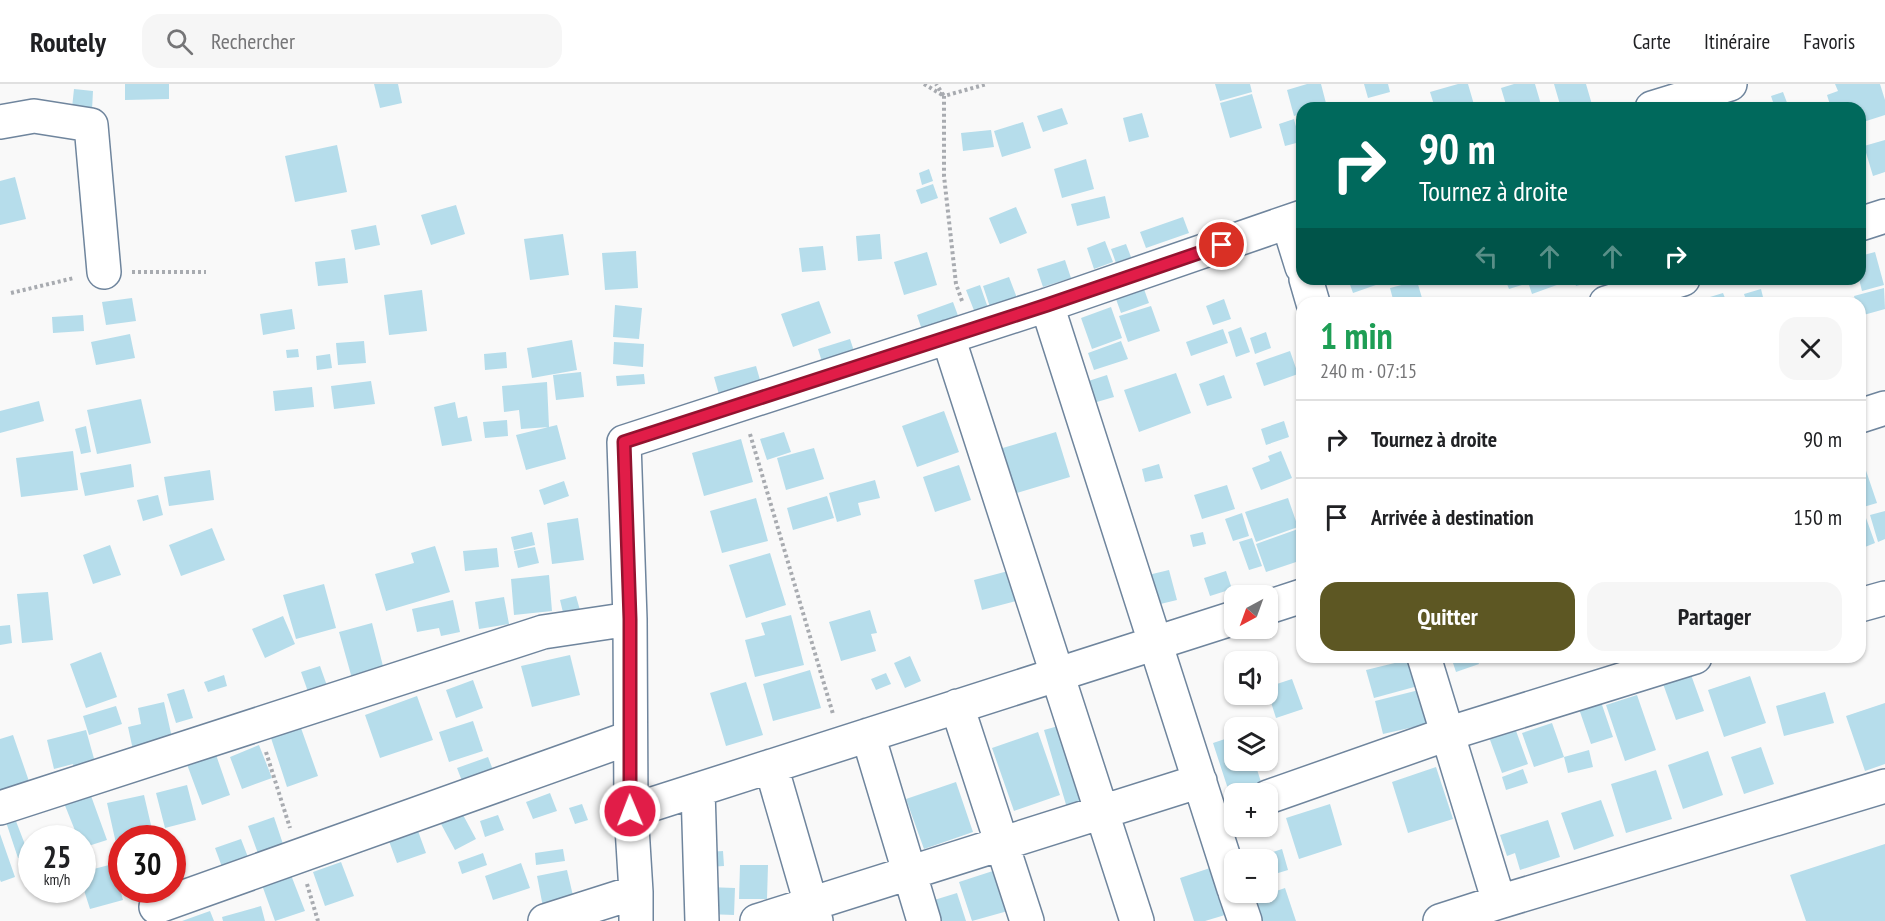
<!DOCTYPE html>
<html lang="fr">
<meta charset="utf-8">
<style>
body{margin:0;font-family:"PT Sans Narrow",sans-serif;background:#f6f6f6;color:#202124;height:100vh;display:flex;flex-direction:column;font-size:22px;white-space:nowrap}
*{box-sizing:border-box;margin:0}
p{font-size:20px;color:#757577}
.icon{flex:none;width:33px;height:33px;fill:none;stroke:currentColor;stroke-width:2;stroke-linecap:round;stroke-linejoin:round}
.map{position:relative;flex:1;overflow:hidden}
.sheet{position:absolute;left:1296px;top:213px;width:570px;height:366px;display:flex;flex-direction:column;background:#fff;border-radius:18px;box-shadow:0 2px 4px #0004}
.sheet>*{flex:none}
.banner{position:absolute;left:1296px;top:18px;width:570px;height:183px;border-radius:18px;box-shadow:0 2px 4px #0004;background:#00695c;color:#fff;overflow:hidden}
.needle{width:39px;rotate:221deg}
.buttons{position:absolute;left:1224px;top:501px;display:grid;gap:12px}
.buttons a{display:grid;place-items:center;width:54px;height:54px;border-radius:12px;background:#fff;box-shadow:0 2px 4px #0004;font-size:30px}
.speed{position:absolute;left:18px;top:741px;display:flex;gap:12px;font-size:30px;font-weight:700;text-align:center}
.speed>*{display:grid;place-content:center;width:78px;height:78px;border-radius:50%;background:#fff;box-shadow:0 2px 4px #0004;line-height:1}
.speed small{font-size:15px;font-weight:400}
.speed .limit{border:9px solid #d22;background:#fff;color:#111}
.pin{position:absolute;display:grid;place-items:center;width:51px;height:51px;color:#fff;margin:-26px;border:3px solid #fff;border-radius:50%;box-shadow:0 2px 6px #0007}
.me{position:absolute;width:66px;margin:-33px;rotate:359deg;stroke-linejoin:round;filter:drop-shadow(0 0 4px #0008)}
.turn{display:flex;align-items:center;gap:21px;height:126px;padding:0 24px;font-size:27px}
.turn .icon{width:78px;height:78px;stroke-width:2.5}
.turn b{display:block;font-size:42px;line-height:51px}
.lanes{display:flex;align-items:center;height:57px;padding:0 24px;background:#0003;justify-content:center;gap:30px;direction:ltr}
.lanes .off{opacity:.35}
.round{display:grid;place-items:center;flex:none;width:63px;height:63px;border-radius:18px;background:#f6f6f6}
.summary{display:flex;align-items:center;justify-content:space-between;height:102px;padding:0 24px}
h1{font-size:36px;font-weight:600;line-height:45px;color:#1e9e55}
.primary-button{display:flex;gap:12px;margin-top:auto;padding:12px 24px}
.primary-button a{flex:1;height:69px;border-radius:18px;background:#5d5723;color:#fff;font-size:24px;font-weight:600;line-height:69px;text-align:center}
.primary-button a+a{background:#f6f6f6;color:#202124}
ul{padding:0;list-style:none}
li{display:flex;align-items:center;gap:18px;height:78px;padding:0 24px;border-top:2px solid #e0e0e0}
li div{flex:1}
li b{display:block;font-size:22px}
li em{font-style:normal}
header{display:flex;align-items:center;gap:36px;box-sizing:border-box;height:84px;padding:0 30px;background:#fff;border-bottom:2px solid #e0e0e0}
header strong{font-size:28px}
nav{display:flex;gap:33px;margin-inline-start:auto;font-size:21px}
.search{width:420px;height:54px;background:#f6f6f6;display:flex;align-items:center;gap:15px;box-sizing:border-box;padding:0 21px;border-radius:18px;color:#757577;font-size:22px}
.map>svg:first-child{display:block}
</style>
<header>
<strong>Routely</strong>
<div class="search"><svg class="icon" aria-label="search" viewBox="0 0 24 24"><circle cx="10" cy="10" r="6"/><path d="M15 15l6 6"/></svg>Rechercher</div>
<nav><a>Carte</a><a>Itinéraire</a><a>Favoris</a></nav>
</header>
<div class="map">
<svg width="1885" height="837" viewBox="0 0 1885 837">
<rect width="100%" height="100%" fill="#f9f9f9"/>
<path fill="#b6ddeb" d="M125,0h44v15l-44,1z
M374,0h24l4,19 -22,5z
M1215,0h35l2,8 -32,9z
M1307,0h14l6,23 -25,1v5l-8,3 -7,-26z
M1364,0h24l2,8 -22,6z
M1458,0h10l7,24h-40l-5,-16z
M1514,0h21l7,24h-35l-6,-20z
M1554,0h32l7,24h-32z
M1835,0h45l5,16v15l-25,8v-15h-29l-4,-13 11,-4z
M74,5l19,2 -1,19 -20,-2z
M1783,8l6,16h-14l-4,-12z
M1252,10l10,34 -32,10 -10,-35z
M1062,24l6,16 -25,8 -6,-16z
M1142,29l7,24 -20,5 -6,-24z
M1294,35l6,23 -15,4 -6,-22z
M1023,38l8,26 -29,9 -8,-26z
M991,46l3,17 -31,4 -2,-18z
M1885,56v32l-12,4 -9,-30z
M337,61l10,47 -52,10 -10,-46z
M1086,75l8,30 -32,9 -8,-29z
M929,85l4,12 -11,4 -3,-12z
M15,93l11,42 -26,6v-44z
M933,100l5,14 -17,6 -5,-14z
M1105,112l5,22 -33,8 -6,-22z
M456,121l9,29 -34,11 -10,-30z
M1016,123l11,26 -27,11 -11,-26z
M1183,133l6,16 -43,15 -6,-16z
M376,141l4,20 -25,5 -4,-20z
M563,150l6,41 -39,5 -6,-41z
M880,150l2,25 -24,2 -2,-25z
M1105,157l8,21 -19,7 -7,-21z
M1126,160l5,13 -15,6 -5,-14z
M823,162l3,24 -24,2 -3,-24z
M636,167l2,37 -33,2 -3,-37z
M927,168l10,33 -33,10 -10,-33z
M1875,168l9,33 -22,6 -3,-12 1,-23z
M345,174l3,25 -30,3 -3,-24z
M1065,176l6,18 -28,9 -6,-18z
M1009,193l8,21 -27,9 -7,-21z
M1140,194l9,25 -28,10 -9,-25z
M1348,195h45l-40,14z
M1505,195h19l1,5 -16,5z
M1527,195h37l1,3 -33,12z
M1574,195h24v1l-22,6z
M1417,197l5,17 -17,5h-11l-4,-15z
M980,201l8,23 -13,5 -9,-23z
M1884,204l1,21 -25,7v-13h-4l-2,-7z
M1761,205l3,12 -17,2 -3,-9z
M422,206l5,41 -38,4 -5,-40z
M1723,209l4,10h-15l-2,-6z
M132,214l4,23 -30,4 -4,-23z
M1224,215l7,20 -18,6 -7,-19z
M819,217l12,32 -38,14 -12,-33z
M953,218l7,19 -37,12 -6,-18z
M615,221l27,3 -3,31 -26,-2z
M1151,222l9,25 -32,11 -9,-26z
M1111,223l11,31 -30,11 -11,-31z
M292,225l3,20 -32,6 -3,-21z
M83,231l1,16 -31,2 -1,-16z
M1241,243l9,25 -14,5 -8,-25z
M1223,245l5,14 -37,13 -5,-14z
M1266,248l5,16 -16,6 -5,-16z
M130,250l5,24 -39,7 -5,-23z
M850,255l6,18 -32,11 -6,-19z
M572,256l5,30 -45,8 -5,-30z
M364,257l2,22 -28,2 -2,-22z
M1121,257l7,18 -34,11 -6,-17z
M614,258l30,2 -1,23 -30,-3z
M298,265l1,8 -12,1 -1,-8z
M1290,267l8,23 -34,12 -8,-23z
M506,268l1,16 -22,2 -1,-16z
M330,270l2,14 -15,2 -1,-14z
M756,282l6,21 -42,11 -6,-21z
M581,288l3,25 -28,3 -3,-25z
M1176,289l15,40 -52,19 -15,-42z
M644,290l1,10 -28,2 -1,-10z
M1107,291l7,22 -31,9 -7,-21z
M1224,291l8,23 -25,8 -8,-22z
M371,297l4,23 -41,5 -3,-23z
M547,298l2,45 -28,2 -2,-19 -15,2 -2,-26z
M312,303l2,20 -39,4 -2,-20z
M141,315l10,44 -54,11 -10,-44z
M39,317l5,20 -44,12v-22z
M455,318l3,16 9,-2 5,25 -30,5 -8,-39z
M944,327l15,41 -42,15 -15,-41z
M507,336l1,16 -23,2 -2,-16z
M1284,337l5,16 -23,8 -5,-16z
M557,341l9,34 -40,11 -10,-35z
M86,342l5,26 -10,2 -6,-25z
M784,348l7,20 -24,8 -7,-21z
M1056,348l14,45 -60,18 -14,-45z
M741,355l12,43 -49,14 -12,-43z
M814,364l10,31 -38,11 -9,-32z
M73,367l5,39 -57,7 -5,-39z
M1281,367l11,27 -31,12 -9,-22 18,-7 -2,-5z
M1860,369l17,50 -17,5z
M131,380l3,23 -49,9 -5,-23z
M1159,380l4,14 -18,4 -3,-13z
M959,381l12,35 -36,12 -12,-35z
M210,386l4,30 -45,6 -5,-29z
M875,396l5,18 -22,5 3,12 -24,7 -8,-29z
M564,397l5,15 -25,9 -5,-15z
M1227,401l8,24 -33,10 -8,-24z
M158,411l5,20 -20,6 -6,-21z
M827,412l7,22 -41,12 -6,-22z
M756,414l12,43 -46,12 -12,-42z
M1288,414l10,29 -42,15 -11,-30z
M1885,427v28l-7,3 -8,-27z
M1242,429l7,23 -16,5 -8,-22z
M578,434l6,42 -32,4 -5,-41z
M1866,434l9,25 -15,6v-29z
M212,444l13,32 -44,16 -12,-31z
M1298,445l4,13v18l-36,12 -10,-28z
M532,448l3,13 -21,5 -3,-13z
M1203,448l3,12 -13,3 -3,-12z
M1252,454l10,28 -13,4 -10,-28z
M110,461l11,30 -28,9 -10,-29z
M435,462l15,46 -64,19 -11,-37 39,-11 -3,-10z
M535,463l4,16 -21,5 -4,-17z
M497,464l2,19 -34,4 -2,-20z
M770,469l16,52 -40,13 -17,-53z
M1012,486l8,30 -38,10 -8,-30z
M1169,486l8,30 -25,6 -8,-30z
M1226,487l6,18 -22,7 -6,-18z
M549,491l3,36 -38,4 -3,-36z
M324,500l12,44 -40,11 -13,-44z
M48,508l5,48 -31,3 -5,-49z
M576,512l7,25 -17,4 -6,-25z
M504,513l5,27 -30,5 -4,-27z
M453,516l7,32 -19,4 -2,-8 -22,4 -5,-23z
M870,526l7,23 -6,1 5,17 -35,10 -12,-39z
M791,531l13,50 -49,12 -10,-37 20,-5 -4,-12z
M283,532l12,28 -30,14 -13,-29z
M372,539l13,51 -32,8 -14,-50z
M10,541l2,18 -12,2v-19z
M101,568l16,45 -31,11 -16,-44z
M570,571l10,40 -48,12 -11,-41z
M910,572l11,25 -16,7 -11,-25z
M1451,573h25l3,7 -23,8z
M1411,575l7,27 -44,12 -8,-28z
M320,582l11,31 -19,6 -11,-31z
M810,586l11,38 -48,13 -10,-37z
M1690,588l14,39 -28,9 -14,-39z
M886,589l5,11 -15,6 -5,-11z
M224,591l3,11 -19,6 -4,-10z
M1750,592l16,47 -42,14 -16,-47z
M1292,595l11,30 -27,9 -8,-25v-6z
M473,596l10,28 -27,10 -10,-28z
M746,598l17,53 -37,11 -16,-53z
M184,605l9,29 -17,5 -9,-29z
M1419,606l8,34 -44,10 -8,-33z
M1825,608l9,31 -50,13 -8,-30z
M1637,611l19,55 -31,11 -19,-56z
M417,612l16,44 -53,18 -15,-43z
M1600,615l13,38 -22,7 -13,-38z
M164,618l11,49 -42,-1 -5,-23 13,-3 -3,-16z
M1885,619v61l-20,7 -19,-55z
M116,622l6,18 -33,11 -6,-19z
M473,637l10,30 -34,11 -10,-30z
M1552,639l12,34 -30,10 -12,-34z
M1062,641l24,77 -19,6 -23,-78z
M301,644l17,48 -31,11 -16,-49z
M1515,644l13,36 -26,9 -13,-36z
M86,646l12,43 -21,5 -4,-14 -19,5 -7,-29z
M1038,648l22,63 -46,16 -22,-63z
M13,651l19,55 -32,11v-62z
M1234,652v24h20l7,22 -32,10 -16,-49z
M259,661l13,33 -30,11 -12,-32z
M1761,663l13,37 -30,10 -13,-37z
M214,665l16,46 -28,10 -17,-46z
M1589,666l4,17 -25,6 -4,-16z
M1708,667l15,44 -40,14 -15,-44z
M488,673l5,13 -31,11 -5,-13z
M1436,683l17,52 -45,14 -16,-51z
M1523,685l5,14 -22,7 -4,-13z
M1656,686l16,49 -46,14 -15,-49z
M956,698l17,50 -49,17 -18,-50z
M187,701l9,35 -31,8 -9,-35z
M90,709l17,47 -25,8v-10h-4l-14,-35z
M550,709l7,18 -24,8 -7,-17z
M144,711l10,43h-32v9l-5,1 -10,-45z
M1601,716l13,36 -40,14 -13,-37z
M582,720l6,16 -13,4 -6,-16z
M1330,720l12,41 -43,14 -13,-41z
M462,729l14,26 -21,11 -14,-26z
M498,731l6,15 -19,7 -5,-16z
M14,732l15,39 -11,3 -13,-39z
M274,733l11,33 -25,9 -12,-33z
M1548,736l12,37 -40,13 -5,-17 -8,3 -7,-21z
M69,745l3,9h-32z
M418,747l8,22 -29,10 -8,-22z
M0,750l15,43 -14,5 -1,-2z
M241,755l10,26 -26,10 -10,-27z
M1885,760v77h-79l-16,-46z
M563,765l2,12 -29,4 -1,-12z
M1282,765l6,21 -20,6v-16h-19z
M723,767l1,15 -16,1 -1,-15z
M483,769l4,12 -25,9 -4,-12z
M341,778l13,34 -29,10 -12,-34z
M521,779l9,25 -37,12 -8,-24z
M113,780l10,36 -33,9 -8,-25v-12z
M740,781h28l-1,34h-28z
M1002,784l13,41 -43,12 -13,-39z
M1210,784l15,47 -20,6h-11l-14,-43z
M567,786l7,30 -31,7 -6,-31z
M291,791l14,36 -30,10 -13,-36z
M707,803l28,1 -1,27 -27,-1z
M1285,804l11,33h-46l-7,-18z
M957,809l9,28h-28l-7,-20z
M261,822l4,15h-42l-1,-4z
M210,827l4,10h-32z"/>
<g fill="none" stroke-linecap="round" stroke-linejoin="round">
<defs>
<path id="street" d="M1652,24l78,-24
M0,38l34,-6 57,9 13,147
M1288,138l14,45
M1860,140l25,-8
M1306,195l7,24
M1606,219l77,-24
M1047,221l187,584
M948,253l189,584
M1860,332l25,-8
M1860,521l25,-7
M1268,523l34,-11
M1424,573l75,245
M957,622l70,215
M868,651l56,186
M771,682l45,155
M698,706l4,131
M1268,713l179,-63 248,-77
M0,724l543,-176 87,-13
M631,727l603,-193
M1235,808l10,29
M156,823l473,-169
M545,837l91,-29
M636,837v-29l-5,-81 -1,-192 -6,-177 423,-137 255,-88
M757,837l443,-140
M1440,837l59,-19 386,-116"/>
</defs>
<use href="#street" stroke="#6f859d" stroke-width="36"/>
<path stroke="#a8abb0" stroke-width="4" stroke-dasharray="3 3" stroke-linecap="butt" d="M924,0l20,12 -8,-12
M132,188h74
M11,209l63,-15
M962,217l-6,-17 -12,-108v-80l43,-12
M750,350l83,280
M266,668l24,76
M307,800l11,37"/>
<use href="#street" stroke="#fff" stroke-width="33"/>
</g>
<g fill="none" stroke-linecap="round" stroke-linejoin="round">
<defs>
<path id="route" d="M630,727v-192l-6,-177 423,-137 175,-60"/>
</defs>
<use href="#route" stroke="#92132f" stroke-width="15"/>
<use href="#route" stroke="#e11d48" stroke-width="10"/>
</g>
</svg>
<div class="buttons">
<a><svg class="needle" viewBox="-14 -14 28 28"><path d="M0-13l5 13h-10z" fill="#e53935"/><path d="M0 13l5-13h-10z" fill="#757577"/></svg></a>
<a><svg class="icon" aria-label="sound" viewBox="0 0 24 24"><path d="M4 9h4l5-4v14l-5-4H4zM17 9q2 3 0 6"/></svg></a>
<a><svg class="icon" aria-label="layers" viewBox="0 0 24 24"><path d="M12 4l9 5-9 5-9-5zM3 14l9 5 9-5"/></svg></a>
<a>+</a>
<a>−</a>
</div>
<div class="speed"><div>25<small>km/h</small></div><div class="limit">30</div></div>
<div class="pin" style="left:1222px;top:161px;background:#d93025"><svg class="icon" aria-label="arrive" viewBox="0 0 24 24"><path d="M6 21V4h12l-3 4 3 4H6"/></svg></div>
<svg class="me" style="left:630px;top:727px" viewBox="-20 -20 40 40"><circle r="17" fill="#e11d48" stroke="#fff" stroke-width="3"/><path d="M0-11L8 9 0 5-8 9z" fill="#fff"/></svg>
<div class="banner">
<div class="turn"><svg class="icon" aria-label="right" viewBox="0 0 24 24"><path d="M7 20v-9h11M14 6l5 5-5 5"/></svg><div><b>90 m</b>Tournez à droite</div></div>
<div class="lanes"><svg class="icon off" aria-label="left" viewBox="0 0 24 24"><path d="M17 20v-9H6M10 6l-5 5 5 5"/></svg><svg class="icon off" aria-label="ahead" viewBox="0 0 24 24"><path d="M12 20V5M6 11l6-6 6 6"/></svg><svg class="icon off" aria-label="ahead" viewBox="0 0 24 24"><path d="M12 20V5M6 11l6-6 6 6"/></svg><svg class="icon" aria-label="right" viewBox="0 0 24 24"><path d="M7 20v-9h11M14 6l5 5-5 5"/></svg></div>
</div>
<section class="sheet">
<div class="summary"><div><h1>1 min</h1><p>240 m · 07:15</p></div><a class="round"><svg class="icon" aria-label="close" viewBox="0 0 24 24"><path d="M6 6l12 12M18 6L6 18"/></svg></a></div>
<ul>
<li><svg class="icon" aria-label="right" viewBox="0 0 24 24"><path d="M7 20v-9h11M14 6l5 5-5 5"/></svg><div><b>Tournez à droite</b></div><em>90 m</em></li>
<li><svg class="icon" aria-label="arrive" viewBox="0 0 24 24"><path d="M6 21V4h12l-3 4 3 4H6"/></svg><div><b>Arrivée à destination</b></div><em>150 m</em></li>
</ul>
<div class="primary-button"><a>Quitter</a><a>Partager</a></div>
</section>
</div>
